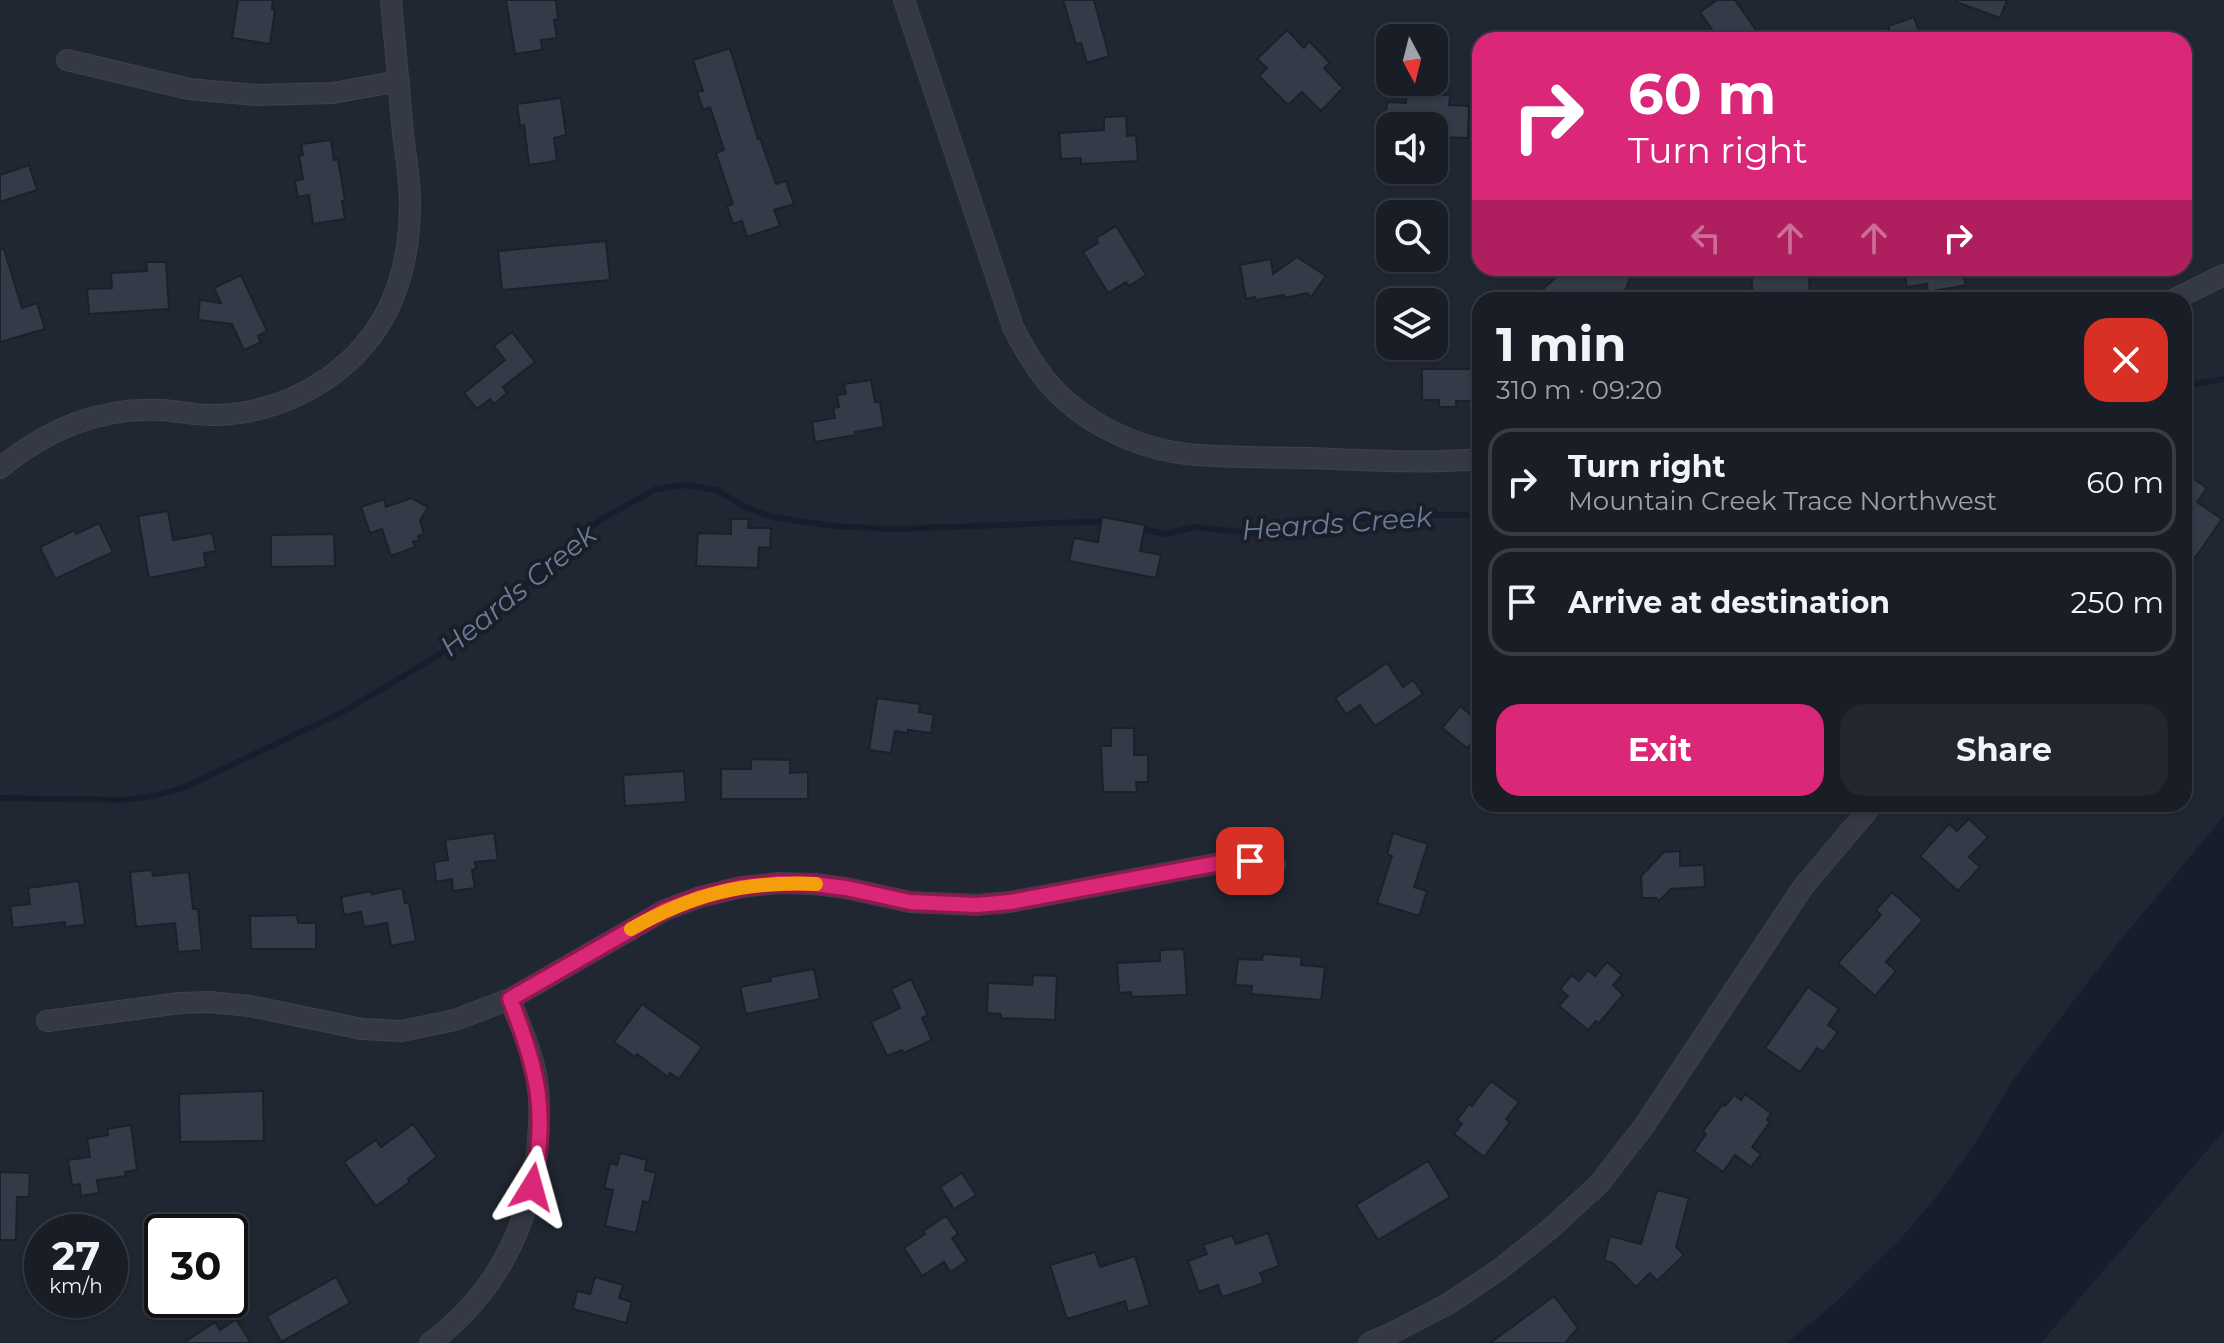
<!DOCTYPE html>
<meta charset="utf-8">
<style>
body{margin:0;font-family:Montserrat,sans-serif;background:#22262e;color:#f1f3f6;height:100vh;display:flex;flex-direction:column;font-size:30px;white-space:nowrap}
*{box-sizing:border-box;margin:0}
p{font-size:26px;color:#9fa2a7}
.icon{flex:none;width:44px;height:44px;fill:none;stroke:currentColor;stroke-width:2;stroke-linecap:round;stroke-linejoin:round}
.map{position:relative;flex:1;overflow:hidden}
.details{position:absolute;left:1472px;top:292px;width:720px;height:520px;display:flex;flex-direction:column;background:#191d26;border-radius:24px;box-shadow:0 2px 6px #0004,0 0 0 2px #373b43}
.details>*{flex:none}
.banner{position:absolute;left:1472px;top:32px;width:720px;height:244px;border-radius:24px;box-shadow:0 2px 6px #0004,0 0 0 2px #373b43;background:#db2777;color:#fff;overflow:hidden}
.needle{width:52px;rotate:173deg}
.tools{position:absolute;left:1376px;top:24px;display:grid;gap:16px}
.tools a{display:grid;place-items:center;width:72px;height:72px;border-radius:16px;background:#191d26;box-shadow:0 2px 6px #0004,0 0 0 2px #373b43;font-size:40px}
.speed{position:absolute;left:24px;top:1214px;display:flex;gap:16px;font-size:40px;font-weight:700;text-align:center}
.speed>*{display:grid;place-content:center;width:104px;height:104px;border-radius:50%;background:#191d26;box-shadow:0 2px 6px #0004,0 0 0 2px #373b43;line-height:1}
.speed small{font-size:20px;font-weight:400}
.speed .limit{border:4px solid #111;border-radius:12px;background:#fff;color:#111}
.pin{position:absolute;display:grid;place-items:center;width:68px;height:68px;color:#fff;margin:-34px;border-radius:16px;box-shadow:0 4px 12px #0006}
.me{position:absolute;width:88px;margin:-44px;rotate:8deg;stroke-linejoin:round;filter:drop-shadow(0 0 6px #0008)}
.turn{display:flex;align-items:center;gap:28px;height:168px;padding:0 24px;font-size:36px}
.turn .icon{width:104px;height:104px;stroke-width:2.5}
.turn b{display:block;font-size:56px;line-height:68px}
.lanes{display:flex;align-items:center;height:76px;padding:0 24px;background:#0003;justify-content:center;gap:40px;direction:ltr}
.lanes .off{opacity:.35}
.round{display:grid;place-items:center;flex:none;width:84px;height:84px;border-radius:24px;background:#22262e}
.head{display:flex;align-items:center;justify-content:space-between;height:136px;padding:0 24px}
h1{font-size:48px;font-weight:700;line-height:60px}
.button{display:flex;gap:16px;margin-top:auto;padding:16px 24px}
.button a{flex:1;height:92px;border-radius:24px;background:#db2777;color:#fff;font-size:32px;font-weight:700;line-height:92px;text-align:center}
.button a+a{background:#22262e;color:#f1f3f6}
ul{padding:0;list-style:none}
li{display:flex;align-items:center;gap:24px;height:108px;margin:0 16px 12px;padding:0 8px;border:4px solid #373b43;border-radius:24px}
li div{flex:1}
li b{display:block;font-size:30px}
li em{font-style:normal}
.map>svg:first-child{display:block}
</style>
<div class="map">
<svg width="2224" height="1343" viewBox="0 0 2224 1343">
<rect width="100%" height="100%" fill="#212732"/>
<path fill="#161e2e" d="M2224,816v315l-183,212h-254l49,-41 66,-65 40,-47 36,-51 35,-59 105,-137z"/>
<g fill="none" stroke-linecap="round" stroke-linejoin="round">
<path stroke="#161e2e" stroke-width="6" d="M2184,386l40,-7
M1139,528l27,6 28,-7 57,6 142,-18h87
M0,798l123,2 30,-4 30,-8 160,-76 96,-57 93,-76 45,-42 25,-18 54,-30 30,-4 31,5 26,16 29,11 61,9 62,3 214,-8"/>
</g>
<path fill="#333a48" stroke="#1b2029" stroke-width="2" d="M238,0h35l-1,9 3,1 -5,34 -38,-6z
M506,0h50l2,19 -4,1 3,18 -16,2 1,10 -27,4z
M1063,0h31l15,56 -22,7 -6,-20 -5,1z
M1717,0h18l28,40h-44l-19,-28z
M1956,0h51l-7,18 -44,-16z
M1914,17l8,23h-29l-5,-14z
M1287,30l17,18 5,-7 21,22 -6,5 19,20 -22,23 -19,-19 -14,13 -29,-29 8,-8 -10,-9z
M730,48l28,91 2,-1 16,46 10,-3 8,23 -20,6 6,16 -33,11 -5,-16 -9,3 -6,-18 6,-2 -17,-51 8,-3 -14,-43 -7,3 -6,-18 6,-1 -10,-31z
M1406,93l44,2 -1,10 20,1 -1,32 -34,-1v-11h-49l2,-24 19,1z
M561,98l5,37 -12,3 3,23 -28,4 -5,-40 -4,1 -3,-22z
M1126,116l1,20 9,-1 2,26 -57,3v-6l-20,1 -2,-26 45,-3v-13z
M331,140l3,20 4,-1 7,42h-3l3,18 -32,5 -4,-29 -11,2 -3,-16 8,-2 -4,-23 4,-1 -2,-11z
M29,165l8,25 -37,12v-27z
M1116,226l30,49 -17,11 -3,-4 -18,11 -25,-41 15,-9 -2,-5z
M606,241l4,39 -108,10 -4,-39z
M0,249h4l18,59 15,-5 8,26 -45,13z
M1297,257l29,19 -15,21 -4,-4 -23,5v-3l-28,5 -1,-3 -9,2 -6,-34 31,-6 2,15z
M146,262h20l3,47 -80,5 -2,-25 25,-1 -1,-15 36,-2z
M1566,268h40l24,10 -8,21 -20,-8 -9,9h-40l-10,-11z
M1751,268h26l1,8 31,-2 1,26h-57z
M1903,268h63v9h-2l2,8 -38,7 -1,-8 -20,3z
M241,275l26,56 -9,5 3,6 -17,8 -12,-26 -34,-4 2,-20 21,3 -7,-15z
M512,332l23,30 -32,25 4,6 -13,11 -4,-5 -13,10 -13,-16 41,-33 -11,-14z
M1422,369h56l-1,32h-21v6h-17v-7h-17z
M871,380l4,22h5l4,25 -29,5 1,3 -41,7 -3,-20 23,-4 -2,-10 6,-1 -2,-12 9,-1 -2,-10z
M2184,472l23,16 -10,14 25,17 -27,39 -11,-7v-33l9,-12 -9,-6z
M411,498l17,9 -8,14 4,13 -6,2 1,4 -6,2 2,5 -24,9 -9,-27 -12,4 -9,-26 23,-8 2,8z
M168,511l5,29 39,-7 4,18 -12,2 2,14 -57,11 -11,-62z
M1102,517l43,8 -5,26 21,4 -5,23 -87,-17 5,-23 24,4z
M731,519h18l-1,9h23l-1,20 -11,-1 -1,21 -62,-2 2,-33 33,1z
M99,523l14,29 -58,27 -15,-32 35,-17 1,4z
M334,534l1,32 -64,1v-32z
M1387,663l16,24 10,-7 10,14 -48,32 -15,-21 -14,9 -11,-16z
M877,698l43,6 -1,8 15,3 -3,18 -23,-3v3l-13,-2 -4,22 -22,-3z
M1460,706l20,16v27l-8,-6 -5,5 -25,-20z
M1111,728h23v27h14v27h-12l1,10h-34l-2,-46h10z
M751,759l39,1v13l18,-1v27h-87v-30h30z
M684,771l2,31 -61,4 -2,-31z
M1969,819l19,18 -19,20 11,10 -22,24 -38,-35 29,-32 8,7z
M494,833l4,27 -23,2 1,7 -4,1 3,18 -22,3 -1,-12 -16,3 -2,-20 14,-2 -3,-20z
M1393,833l35,11 -14,43 13,4 -8,25 -42,-13 15,-47 -5,-2z
M1680,851v15l24,-1 1,22 -34,2 -12,12 -3,-3h-14l-1,-22 23,-24z
M152,870l1,6 36,-4 4,37h5l4,41 -24,2 -3,-29 -39,4 -6,-55z
M79,881l6,44 -20,2v-5l-52,6 -3,-22 20,-2 -2,-16z
M402,888l3,15h4l7,38 -25,5 -4,-23 -23,4 -3,-15 -17,3 -3,-18 30,-6 1,3z
M1892,892l31,28 -37,42 10,9 -21,25 -37,-33 43,-48 -5,-5z
M297,915l1,8h18v26h-65l-1,-33z
M1184,949l3,46 -55,2 -1,-5 -12,1 -2,-30 43,-2v-11z
M1263,954l39,3 -1,8 24,2 -4,33 -70,-6 1,-8 -17,-1 3,-26 24,1z
M1607,962l15,13 -9,10 10,10 -24,28 -3,-2 -8,9 -29,-24 9,-10 -8,-7 12,-14 7,6 9,-11 7,6z
M814,969l6,30 -74,15 -6,-27 31,-6 -1,-4z
M1033,975l24,1 -2,44 -54,-2v-4l-14,-1 1,-30 44,2z
M911,979l17,36 -6,3 10,22 -28,13 -2,-3 -15,6 -16,-34 29,-14 -9,-19z
M1808,987l31,22 -11,16 10,7 -15,20 -6,-4 -17,24 -35,-24z
M642,1004l60,43 -23,32 -9,-6 -2,4 -31,-23 -2,3 -21,-15z
M1491,1081l28,21 -13,17 4,3 -26,35 -30,-23 8,-10 -5,-4 12,-16 3,2z
M263,1091l1,50 -84,1 -1,-48z
M1745,1094l26,19 -4,7 3,2 -18,25 9,7 -10,13 -16,-12 -12,17 -29,-21 12,-17 -3,-3 20,-27 2,2 9,-11 7,5z
M413,1124l24,33 -29,22 2,3 -34,24 -32,-44 32,-22 5,7z
M131,1125l6,45 -12,2 1,4 -29,4 2,13 -18,3 -1,-12 -8,1 -4,-25 22,-3 -3,-18 21,-4 -1,-6z
M620,1153l27,7 -2,10 11,3 -7,30 -6,-2 -7,32 -31,-7 8,-36 -9,-2 6,-25 7,2z
M1428,1161l22,36 -72,43 -22,-35z
M0,1172l30,1 -1,24h-12l-1,43h-16z
M962,1173l14,22 -22,14 -14,-22z
M1657,1190l32,8 -13,49 8,8 -27,26 -7,-8 -14,14 -23,-24 -9,-3 6,-24 31,8z
M946,1216l12,18 -6,4 15,23 -17,11 -6,-10 -22,14 -18,-28 21,-14 -2,-3z
M1268,1233l11,33 -19,7 4,10 -42,14 -4,-12 -19,7 -11,-31 19,-7 -4,-9 29,-10 4,9z
M1095,1252l5,15 35,-11 15,49 -22,7 -3,-11 -58,18 -17,-54z
M336,1277l14,26 -69,39 -14,-26z
M595,1277l28,8 -4,13 13,4 -6,21 -53,-14 4,-18 13,3z
M1554,1296l24,32 -13,15h-75z
M236,1319l15,24h-68l32,-21 5,8z"/>
<g fill="none" stroke-linecap="round" stroke-linejoin="round">
<defs>
<path id="minor" d="M904,0l109,327c9,18 19,36 32,52 34,42 89,69 142,75 40,4 82,3 122,4 57,2 114,6 171,1
M67,60l122,29 67,6 77,-2 66,-12
M2173,300l51,-25
M0,468c46,-38 99,-61 161,-58 18,1 36,6 54,5 42,-1 78,-13 113,-37 58,-41 80,-98 82,-167 1,-25 -4,-53 -7,-78 -4,-44 -8,-89 -12,-133
M47,1021l133,-18 30,-1 40,4 112,23 40,2 53,-11 55,-21 155,-89 35,-13 41,-10 37,-4 36,1 32,4 64,14 66,3 34,-3 215,-40 25,-1 25,3
M430,1343c67,-50 102,-120 108,-203 2,-21 2,-40 -1,-61 -5,-28 -17,-54 -27,-80
M1369,1343l23,-10 56,-29 52,-35 50,-40 49,-45 45,-58 159,-239 70,-83"/>
</defs>
<use href="#minor" stroke="#3d424c" stroke-width="22"/>
<use href="#minor" stroke="#343943" stroke-width="20"/>
</g>
<g fill="none" stroke-linecap="round" stroke-linejoin="round">
<defs>
<path id="route" d="M532,1187c17,-74 5,-119 -22,-188l155,-89 35,-13 41,-10 37,-4 36,1 32,4 64,14 66,3 34,-3 215,-40 25,-1"/>
</defs>
<use href="#route" stroke="#8e194d" stroke-width="20"/>
<use href="#route" stroke="#db2777" stroke-width="14"/>
<path stroke="#f59e0b" stroke-width="14" d="M631,929c62,-35 113,-48 185,-45"/>
</g>
<g text-anchor="middle" stroke-width="8" stroke-linejoin="round" paint-order="stroke">
<g font-size="28" font-style="italic" fill="#6a7b9b" stroke="#191e27">
<text transform="translate(1337 523) rotate(-4)" y="10">Heards Creek</text>
<text transform="translate(518 590) rotate(-39)" y="10">Heards Creek</text>
</g>
</g>
</svg>
<div class="tools">
<a><svg class="needle" viewBox="-14 -14 28 28"><path d="M0-13l5 13h-10z" fill="#e53935"/><path d="M0 13l5-13h-10z" fill="#9fa2a7"/></svg></a>
<a><svg class="icon" aria-label="sound" viewBox="0 0 24 24"><path d="M4 9h4l5-4v14l-5-4H4zM17 9q2 3 0 6"/></svg></a>
<a><svg class="icon" aria-label="search" viewBox="0 0 24 24"><circle cx="10" cy="10" r="6"/><path d="M15 15l6 6"/></svg></a>
<a><svg class="icon" aria-label="layers" viewBox="0 0 24 24"><path d="M12 4l9 5-9 5-9-5zM3 14l9 5 9-5"/></svg></a>
</div>
<div class="speed"><div>27<small>km/h</small></div><div class="limit">30</div></div>
<div class="pin" style="left:1250px;top:861px;background:#d93025"><svg class="icon" aria-label="arrive" viewBox="0 0 24 24"><path d="M6 21V4h12l-3 4 3 4H6"/></svg></div>
<svg class="me" style="left:532px;top:1187px" viewBox="-20 -20 40 40"><path d="M0-17L14 15 0 8-14 15z" fill="#db2777" stroke="#fff" stroke-width="4"/></svg>
<div class="banner">
<div class="turn"><svg class="icon" aria-label="right" viewBox="0 0 24 24"><path d="M7 20v-9h11M14 6l5 5-5 5"/></svg><div><b>60 m</b>Turn right</div></div>
<div class="lanes"><svg class="icon off" aria-label="left" viewBox="0 0 24 24"><path d="M17 20v-9H6M10 6l-5 5 5 5"/></svg><svg class="icon off" aria-label="ahead" viewBox="0 0 24 24"><path d="M12 20V5M6 11l6-6 6 6"/></svg><svg class="icon off" aria-label="ahead" viewBox="0 0 24 24"><path d="M12 20V5M6 11l6-6 6 6"/></svg><svg class="icon" aria-label="right" viewBox="0 0 24 24"><path d="M7 20v-9h11M14 6l5 5-5 5"/></svg></div>
</div>
<section class="details">
<div class="head"><div><h1>1 min</h1><p>310 m · 09:20</p></div><a class="round" style="background:#d93025;color:#fff"><svg class="icon" aria-label="close" viewBox="0 0 24 24"><path d="M6 6l12 12M18 6L6 18"/></svg></a></div>
<ul>
<li><svg class="icon" aria-label="right" viewBox="0 0 24 24"><path d="M7 20v-9h11M14 6l5 5-5 5"/></svg><div><b>Turn right</b><p>Mountain Creek Trace Northwest</p></div><em>60 m</em></li>
<li><svg class="icon" aria-label="arrive" viewBox="0 0 24 24"><path d="M6 21V4h12l-3 4 3 4H6"/></svg><div><b>Arrive at destination</b></div><em>250 m</em></li>
</ul>
<div class="button"><a>Exit</a><a>Share</a></div>
</section>
</div>
